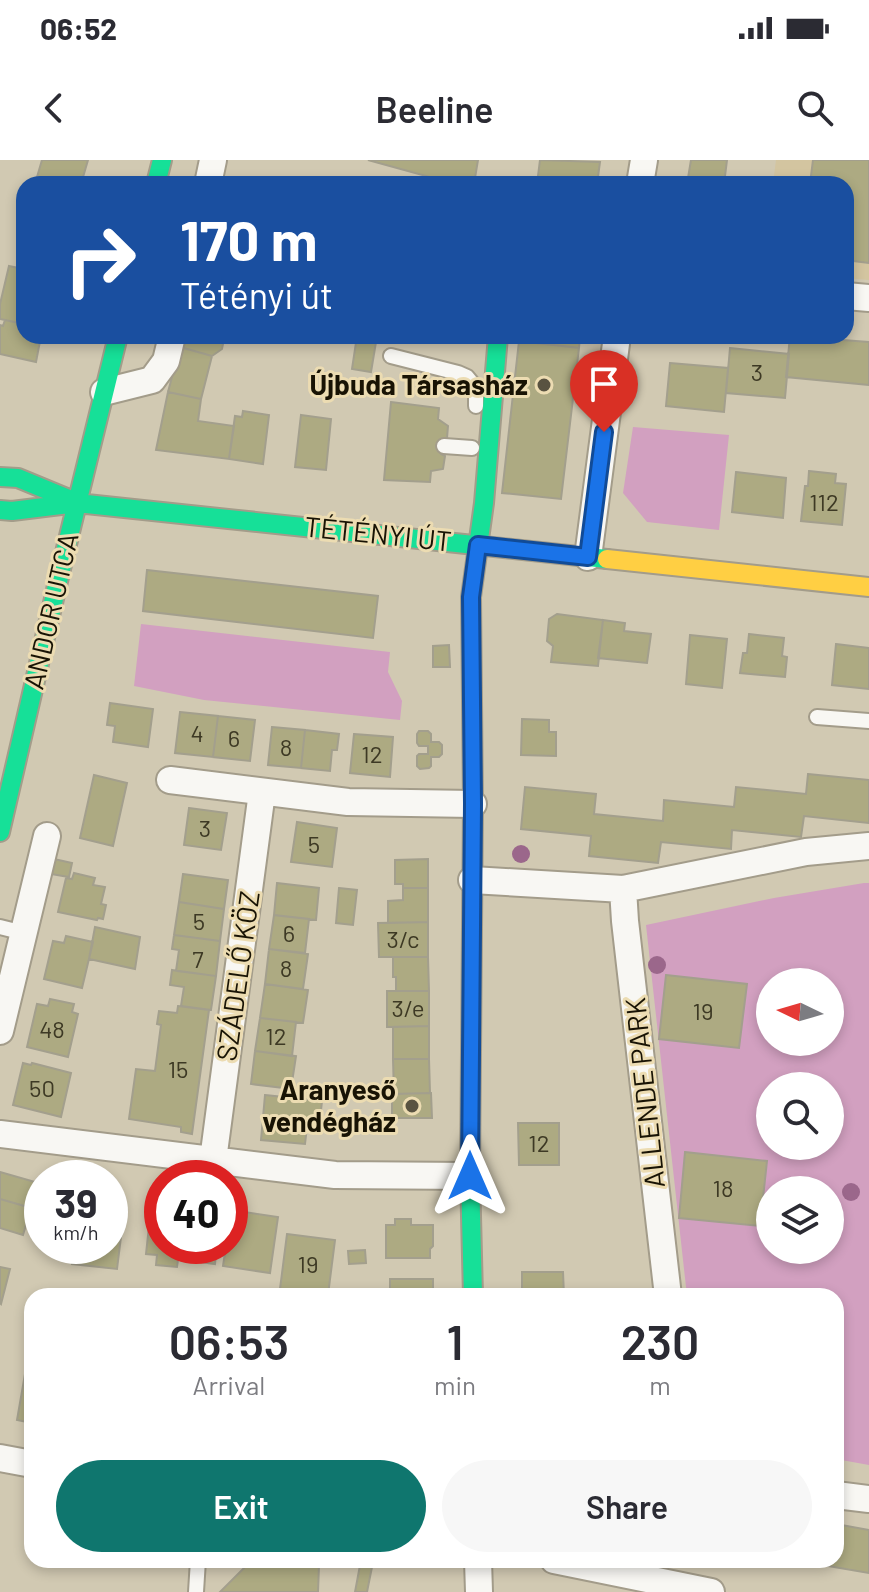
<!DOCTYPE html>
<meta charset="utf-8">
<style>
body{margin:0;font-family:Barlow,sans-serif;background:#f7f7f7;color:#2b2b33;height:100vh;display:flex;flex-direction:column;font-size:30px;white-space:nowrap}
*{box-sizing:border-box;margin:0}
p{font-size:26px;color:#7c7c81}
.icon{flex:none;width:44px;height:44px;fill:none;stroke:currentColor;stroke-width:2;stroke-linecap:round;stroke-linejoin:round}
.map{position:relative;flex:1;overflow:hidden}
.side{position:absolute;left:24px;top:1128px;width:820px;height:280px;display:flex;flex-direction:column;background:#fff;border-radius:24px;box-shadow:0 4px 12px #0003}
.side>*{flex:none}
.guide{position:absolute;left:16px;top:16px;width:838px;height:168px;border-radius:24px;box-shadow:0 4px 12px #0003;background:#1a4fa0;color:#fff;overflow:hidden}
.needle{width:52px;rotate:275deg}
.buttons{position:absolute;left:756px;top:808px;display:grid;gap:16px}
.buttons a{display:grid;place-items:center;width:88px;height:88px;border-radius:50%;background:#fff;box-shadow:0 4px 12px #0003;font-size:40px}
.speed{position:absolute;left:24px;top:1000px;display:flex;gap:16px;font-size:40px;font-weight:700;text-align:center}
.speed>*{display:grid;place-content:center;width:104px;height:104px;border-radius:50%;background:#fff;box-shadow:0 4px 12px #0003;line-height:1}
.speed small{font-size:20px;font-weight:400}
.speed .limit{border:12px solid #d22;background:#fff;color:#111}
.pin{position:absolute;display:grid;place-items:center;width:68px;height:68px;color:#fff;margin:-82px -34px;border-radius:50% 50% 50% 0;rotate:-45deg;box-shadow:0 0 8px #0007}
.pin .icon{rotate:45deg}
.me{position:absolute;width:88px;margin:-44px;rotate:0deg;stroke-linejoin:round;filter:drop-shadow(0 0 6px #0008)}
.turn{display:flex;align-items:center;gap:28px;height:168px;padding:0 32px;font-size:36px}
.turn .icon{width:104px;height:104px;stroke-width:2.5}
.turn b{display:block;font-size:56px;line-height:68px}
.eta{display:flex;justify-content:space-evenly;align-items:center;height:136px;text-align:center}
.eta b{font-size:48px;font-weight:600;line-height:56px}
.action{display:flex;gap:16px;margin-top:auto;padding:16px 32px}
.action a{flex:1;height:92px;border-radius:48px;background:#0f766e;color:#fff;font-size:32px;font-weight:600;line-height:92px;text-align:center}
.action a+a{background:#f7f7f7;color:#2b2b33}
.status{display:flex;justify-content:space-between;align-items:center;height:56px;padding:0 40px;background:#fff;direction:ltr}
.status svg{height:22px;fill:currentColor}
header{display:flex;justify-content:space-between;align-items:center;height:104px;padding:0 32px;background:#fff;font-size:36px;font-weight:600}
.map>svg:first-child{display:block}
</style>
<div class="status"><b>06:52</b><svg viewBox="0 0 49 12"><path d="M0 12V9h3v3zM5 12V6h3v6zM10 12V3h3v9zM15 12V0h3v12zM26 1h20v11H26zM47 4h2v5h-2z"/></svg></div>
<header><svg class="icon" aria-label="back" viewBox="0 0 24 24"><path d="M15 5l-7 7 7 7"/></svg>Beeline<svg class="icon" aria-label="search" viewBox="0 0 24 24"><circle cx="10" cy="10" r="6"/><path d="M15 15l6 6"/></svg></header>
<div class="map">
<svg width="869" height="1432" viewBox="0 0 869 1432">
<rect width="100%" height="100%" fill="#d1c9b2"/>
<path fill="#d3c5a0" d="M776,0h93v120l-23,-2v-94h-73z"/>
<path fill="#d2a0c0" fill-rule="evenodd" d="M633,267l96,8 -10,95 -72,-8 -24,-29z
M141,464l249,28 -2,20 14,29 -2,19 -196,-20 -70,-14z
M864,723h5v582l-33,-6v-163h-149l-41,-371 128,-27zM770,822h60v60h-60zM770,926h60v60h-60zM770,1030h60v60h-60z"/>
<path fill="#adaa82" stroke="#a39f8d" stroke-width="2" d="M42,0h46l-7,24h-46z
M368,0h110l-4,24h-19z
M540,0l60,2 -3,22h-60z
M691,0h36l-3,24h-37z
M813,0h56v103l-23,-3v-76h-36z
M9,106l15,3v55l-24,-5v-15z
M5,160l19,4v12h17l-5,26 -36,-8v-29l3,1z
M183,176h48l-1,4 -6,-1 -2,10 -10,7 -32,-9z
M357,176h20l-6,36 -19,-3z
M520,176h60l-1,12 -60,-7z
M790,176l79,6v43l-83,-8z
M519,181l60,7 -18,151 -59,-6z
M180,187l32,9 -11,43 -33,-7z
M730,188l59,6 -4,44 -59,-5z
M670,203l58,5 -4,44 -58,-6z
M168,232l33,7 -3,22 36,5 -5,33 -73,-9z
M391,242l48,6 -1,11 10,7 -1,12 -5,1 -1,15 4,2 -2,13 -12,2 -1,11 -46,-2z
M243,251l26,4 -6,49 -34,-5 6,-43 7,1z
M301,255l30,4 -5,51 -31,-3z
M809,311l27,3 -1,9 11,1 -4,41 -41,-4 4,-35h3z
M736,312l50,6 -3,40 -51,-6z
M147,410l231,26 -5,42 -230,-27z
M557,454l46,6 -5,46 -47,-4 2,-16 -6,-5 2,-22z
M603,460l22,3 -1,8 27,3 -4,29 -49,-5z
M749,474l35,4 -2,18 5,1 -2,20 -45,-4 3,-20h4z
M690,475l37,4 -5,49 -36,-4z
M836,484l33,4v41l-37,-4z
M449,485l1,22h-17v-21z
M110,543l43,6 -5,38 -35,-5 2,-16 -8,-1z
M180,552l38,4 -5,41 -38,-4z
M218,556l37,4 -5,41 -37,-4z
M522,559l27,1v12h7v24l-35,-1z
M272,567l33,3 -4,38 -33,-3z
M305,570l34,4 -2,16h-5l-2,21 -29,-3z
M419,571h9l3,3v8h8l3,3v9l-3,3h-8v9l-2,2 -9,1 -3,-3v-10l2,-2h9v-8h-9l-2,-3v-9z
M354,574l39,3 -3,40 -40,-4z
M808,614l61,6v43l-65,-7 -3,21 -69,-7 -1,19 -70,-7 -3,21 -69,-7 2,-20 -70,-7 4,-42 71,7 -2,20 69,7 1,-21 70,7 2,-20 70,7z
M94,615l33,8 -14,63 -33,-8z
M189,648l38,5 -6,37 -37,-5z
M297,662l40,6 -5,39 -41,-5z
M54,699l18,4 -3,14 -18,-3z
M428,699v29h-25v-4h-8v-24z
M74,713l21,5 -2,7 12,2 -4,17 5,1 -3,14 -5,-1 -1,2 -39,-8 8,-34 6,1z
M183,714l45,6 -4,29 -45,-7z
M277,723l42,5 -3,32 -42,-5z
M339,728l18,2 -4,35 -17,-2z
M403,728h25v34l-40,1v-22l15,-1z
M179,742l45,7 -4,32 -46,-6z
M274,755l35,4 -4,34 -36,-4z
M428,762v35h-49l-1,-34z
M95,767l45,10 -5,32 -46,-10z
M174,775l46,6 -4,35 -40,-5 3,-21 -7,-1z
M66,776l27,6 -11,46 -38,-9 9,-38 11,2z
M269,789l39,5 -5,35 -38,-5z
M393,797h35l1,34h-33v-14h-3z
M172,810l44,6 -5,34 -30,-4 3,-19 -14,-2z
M666,815l81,9 -8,64 -80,-9z
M265,824l43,6 -5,33 -43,-5z
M387,831h42v35l-42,1z
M50,839l24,5 -2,8 6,2 -10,43 -41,-10 10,-43 11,2z
M178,846l31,4 -17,124 -11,-2v-5l-52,-8 7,-50 19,2 6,-46 -4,-1 2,-13 18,2z
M260,858l36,4 -4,34 -37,-5z
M429,866v33h-36v-32z
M255,891l41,5 -5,33 -40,-5z
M393,899h36l1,34 -36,1z
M23,903l8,2 1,-2 39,10 -10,44 -48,-12z
M431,933l1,25h-40v-24z
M265,935l57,6 -3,28 -12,-2 -2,17 -44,-4z
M518,963h41v42h-40z
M685,992l82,9 -7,65 -81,-8z
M0,1012l42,12v27l-42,-12z
M0,1039l31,9 -8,27 -23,-7z
M231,1050l47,7 -8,56 -47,-7 3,-20h4z
M110,1051l14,2 -7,56 -45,-5 2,-18h36z
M150,1057l12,2v27h18l-3,21 -21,-2 1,-10 -11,-1z
M395,1059h16v6h22v21l-3,3v9h-44v-33h9z
M287,1074l48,6 -7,55 -48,-6z
M180,1086h46l-1,10 -9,-1 -1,9 -37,-5z
M365,1090l1,13 -17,1 -1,-13z
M0,1107l10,2 -9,35 -1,-1z
M522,1112h41l1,24h-42z
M390,1119h43v17h-43z
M25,1214l7,2v47l-15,-3z
M836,1364l33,6v43l-76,-13h43z
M361,1400l12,2 -6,30h-12z
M249,1403l70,3 -1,26h-98z"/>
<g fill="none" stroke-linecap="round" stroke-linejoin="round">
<defs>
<path id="lane" d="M391,196l67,17 9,4 9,11v18
M444,286l28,2
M817,557l52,4
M0,767l24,6
M196,1432l2,-32"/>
<path id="street" d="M208,24l5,-24
M640,24l4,-24
M846,136l23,2
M104,232l48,-12 14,-19 6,-25
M588,397l29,-221
M170,620l178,22 125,2
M472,720l151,9 183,-37 63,-6
M623,729l2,32 43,375
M0,871l47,-195
M0,974l335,41 135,1
M213,1000l49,-368
M0,1298l32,6
M836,1335l33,4
M478,1400l1,32
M554,1400l157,32"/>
<path id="fast" d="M156,24l6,-24
M0,317l18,1 58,24
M0,350l12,1 65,-8 530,56
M0,672l59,-255 59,-241
M473,1136l-3,-120 3,-372 -2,-207 13,-94 14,-167"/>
<path id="slow" d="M607,399l262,28"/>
</defs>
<use href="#lane" stroke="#a39c8a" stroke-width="18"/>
<use href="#street" stroke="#a39c8a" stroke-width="30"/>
<use href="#fast" stroke="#a39c8a" stroke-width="22"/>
<use href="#slow" stroke="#a39c8a" stroke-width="22"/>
<use href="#lane" stroke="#f8f7f3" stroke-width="14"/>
<use href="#street" stroke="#f8f7f3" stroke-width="26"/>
<use href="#fast" stroke="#16e098" stroke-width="18"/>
<use href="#slow" stroke="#ffcf43" stroke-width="18"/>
</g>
<g fill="#9b678b">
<circle cx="521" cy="694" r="9"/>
<circle cx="657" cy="805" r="9"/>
<circle cx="851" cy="1032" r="9"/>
</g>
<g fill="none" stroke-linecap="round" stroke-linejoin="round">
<defs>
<path id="route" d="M470,1016l3,-372 -2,-207 7,-52 110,12 16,-125"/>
</defs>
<use href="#route" stroke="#114b97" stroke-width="20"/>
<use href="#route" stroke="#1a73e8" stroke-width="14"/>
</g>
<g fill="#595341" stroke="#ecdcb2" stroke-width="3">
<circle cx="544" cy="225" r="8"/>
<circle cx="412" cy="946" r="8"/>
</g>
<g text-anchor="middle" stroke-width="6" stroke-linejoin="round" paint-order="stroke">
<g font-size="24" fill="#3d3924">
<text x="757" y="221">3</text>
<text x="824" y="351">112</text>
<text x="197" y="582">4</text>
<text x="234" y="587">6</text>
<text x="286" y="596">8</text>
<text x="372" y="603">12</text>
<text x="205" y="677">3</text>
<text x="314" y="693">5</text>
<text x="199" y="770">5</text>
<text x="289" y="782">6</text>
<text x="403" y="788">3/c</text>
<text x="198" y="808">7</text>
<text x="286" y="817">8</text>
<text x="408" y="857">3/e</text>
<text x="703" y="860">19</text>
<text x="52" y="878">48</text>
<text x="276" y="885">12</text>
<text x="178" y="918">15</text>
<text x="42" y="937">50</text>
<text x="539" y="992">12</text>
<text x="723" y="1037">18</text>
<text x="308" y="1113">19</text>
</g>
<g font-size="28" font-weight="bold" fill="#181304" stroke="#ecdcb2" text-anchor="end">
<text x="528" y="235">Újbuda Társasház</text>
<text x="396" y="940">Aranyeső<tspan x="396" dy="32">vendégház</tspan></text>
</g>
<g font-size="28" fill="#181304" stroke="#ecdcb2">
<text transform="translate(378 374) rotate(6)" y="10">TÉTÉNYI ÚT</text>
<text transform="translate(51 451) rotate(-77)" y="10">ANDOR UTCA</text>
<text transform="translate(238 816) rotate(-82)" y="10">SZÁDELŐ KÖZ</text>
<text transform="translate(645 933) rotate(-96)" y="10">ALLENDE PARK</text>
</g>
</g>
</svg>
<div class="buttons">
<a><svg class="needle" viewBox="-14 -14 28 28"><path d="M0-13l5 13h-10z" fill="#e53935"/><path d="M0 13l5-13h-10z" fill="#7c7c81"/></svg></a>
<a><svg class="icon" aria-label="search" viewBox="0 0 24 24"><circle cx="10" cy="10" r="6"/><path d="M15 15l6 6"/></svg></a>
<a><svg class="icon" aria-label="layers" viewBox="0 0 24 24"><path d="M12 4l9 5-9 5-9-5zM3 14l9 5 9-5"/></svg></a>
</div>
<div class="speed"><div>39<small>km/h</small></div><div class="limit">40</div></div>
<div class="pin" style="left:604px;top:272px;background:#d93025"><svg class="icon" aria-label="arrive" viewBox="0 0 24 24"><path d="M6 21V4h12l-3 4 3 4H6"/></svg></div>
<svg class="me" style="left:470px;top:1016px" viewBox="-20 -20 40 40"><path d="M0-17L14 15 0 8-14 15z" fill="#1a73e8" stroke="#fff" stroke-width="4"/></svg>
<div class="guide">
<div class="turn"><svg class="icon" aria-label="right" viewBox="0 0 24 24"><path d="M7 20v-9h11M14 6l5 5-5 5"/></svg><div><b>170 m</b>Tétényi út</div></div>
</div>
<section class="side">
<div class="eta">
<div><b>06:53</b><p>Arrival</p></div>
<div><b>1</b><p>min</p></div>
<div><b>230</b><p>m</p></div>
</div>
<div class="action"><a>Exit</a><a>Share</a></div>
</section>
</div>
